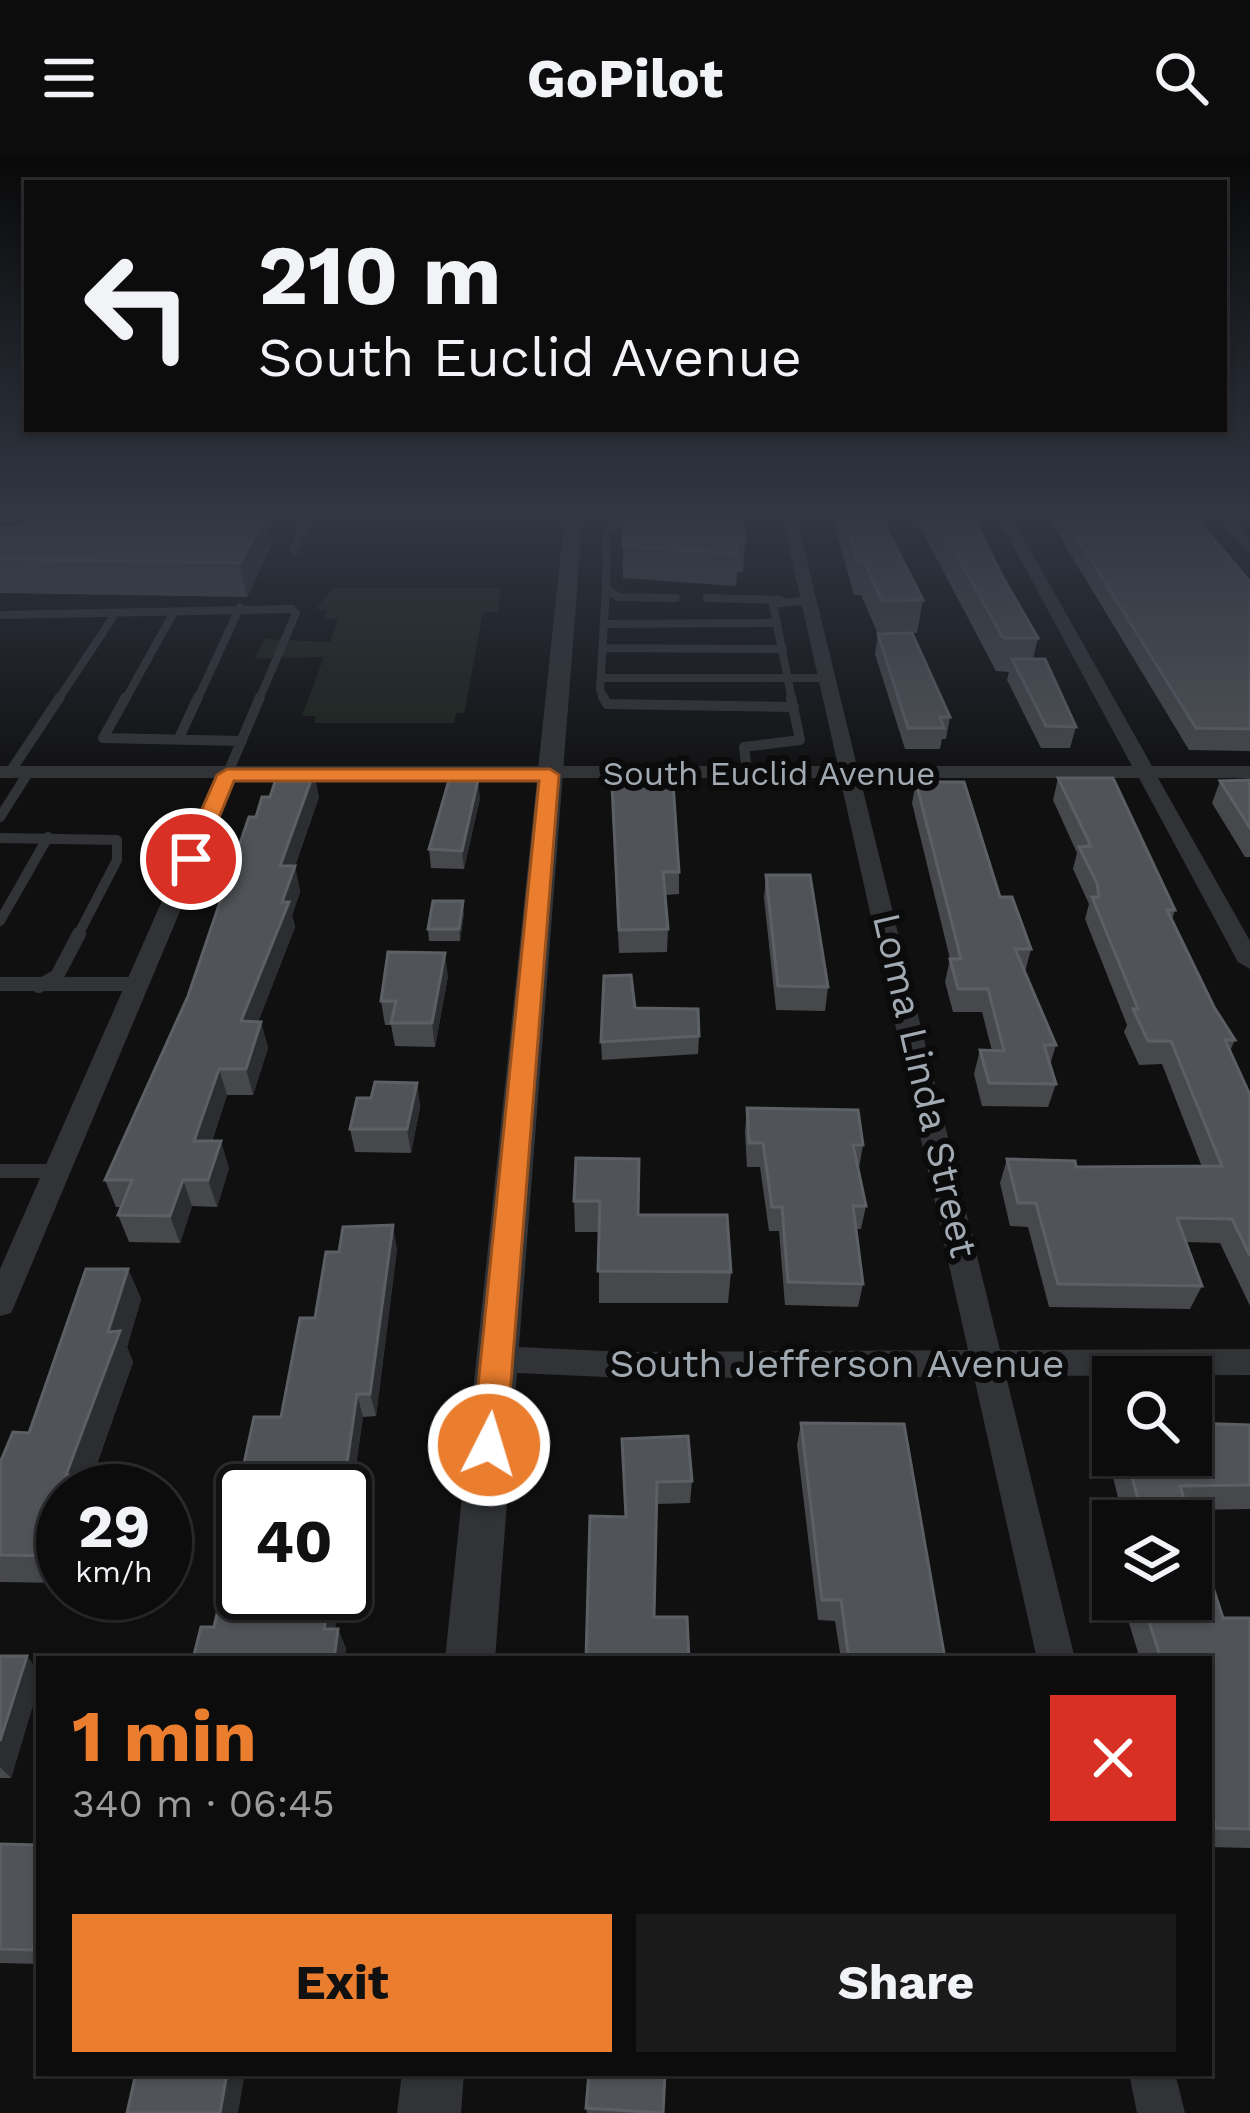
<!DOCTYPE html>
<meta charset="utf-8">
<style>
body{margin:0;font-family:"Work Sans",sans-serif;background:#1a1a1b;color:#f1f3f6;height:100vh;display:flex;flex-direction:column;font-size:45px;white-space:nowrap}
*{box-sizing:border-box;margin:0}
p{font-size:39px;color:#9a9b9d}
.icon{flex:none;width:66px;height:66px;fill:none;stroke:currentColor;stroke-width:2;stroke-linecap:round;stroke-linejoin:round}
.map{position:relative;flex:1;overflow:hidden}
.drawer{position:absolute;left:36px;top:1500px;width:1176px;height:420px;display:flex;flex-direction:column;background:#0c0c0d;border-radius:0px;box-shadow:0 3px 9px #0004,0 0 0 3px #2c2c2e}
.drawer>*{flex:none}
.guide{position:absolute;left:24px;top:24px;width:1203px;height:252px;border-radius:0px;box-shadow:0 3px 9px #0004,0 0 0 3px #2c2c2e;background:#0c0c0d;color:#f1f3f6;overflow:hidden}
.controls{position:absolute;left:1092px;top:1200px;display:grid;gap:24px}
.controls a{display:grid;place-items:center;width:120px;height:120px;border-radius:0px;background:#0c0c0d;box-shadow:0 3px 9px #0004,0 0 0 3px #2c2c2e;font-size:60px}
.speed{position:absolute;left:36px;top:1308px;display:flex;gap:24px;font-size:60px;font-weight:700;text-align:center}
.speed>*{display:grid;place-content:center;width:156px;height:156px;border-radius:50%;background:#0c0c0d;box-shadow:0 3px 9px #0004,0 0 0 3px #2c2c2e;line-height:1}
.speed small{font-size:30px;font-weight:400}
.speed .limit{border:6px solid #111;border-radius:18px;background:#fff;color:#111}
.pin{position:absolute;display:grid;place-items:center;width:102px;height:102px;color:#fff;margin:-51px;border:6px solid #fff;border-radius:50%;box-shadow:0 3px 12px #0007}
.me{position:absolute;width:132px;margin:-66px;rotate:5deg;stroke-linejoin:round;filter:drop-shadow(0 0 9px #0008)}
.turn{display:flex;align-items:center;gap:42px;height:252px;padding:0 36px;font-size:54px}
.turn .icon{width:156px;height:156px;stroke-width:2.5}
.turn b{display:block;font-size:84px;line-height:102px}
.round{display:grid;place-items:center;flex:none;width:126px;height:126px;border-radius:0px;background:#1a1a1b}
.overview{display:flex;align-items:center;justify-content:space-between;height:204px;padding:0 36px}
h1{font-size:72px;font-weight:700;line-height:90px;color:#eb7e2e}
.primary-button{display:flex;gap:24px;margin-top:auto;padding:24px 36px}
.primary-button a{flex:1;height:138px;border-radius:0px;background:#eb7e2e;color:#111;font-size:48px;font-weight:700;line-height:138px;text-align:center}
.primary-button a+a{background:#1a1a1b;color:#f1f3f6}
header{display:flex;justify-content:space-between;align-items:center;height:156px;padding:0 36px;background:#0c0c0d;font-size:54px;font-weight:700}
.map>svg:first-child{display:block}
</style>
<header><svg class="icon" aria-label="menu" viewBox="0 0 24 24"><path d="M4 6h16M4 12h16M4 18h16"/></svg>GoPilot<svg class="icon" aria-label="search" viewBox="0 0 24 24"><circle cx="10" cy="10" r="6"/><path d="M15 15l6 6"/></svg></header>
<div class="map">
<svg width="1250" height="1957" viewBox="0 0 1250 1957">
<rect width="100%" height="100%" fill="#101011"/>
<path fill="#1d231c" d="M332,432h169l-3,24 -15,1 -19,100h-8l-2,10h-140l2,-7h-14l22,-59 -69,2 9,-20 66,3 8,-23h-14l3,-9 -11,-1z"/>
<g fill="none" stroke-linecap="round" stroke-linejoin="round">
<path stroke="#313336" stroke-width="8" d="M631,356l-24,21 -1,55 12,9 58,1
M294,395l16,-39
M707,442l73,2
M0,459l292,-6 4,4 -37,87
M604,468l173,-1
M603,492l180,1
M601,522h229
M58,544l57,-86
M125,544l49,-88
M197,544l43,-93
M605,544l-5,-10 6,-102
M792,544l-19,-96 38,-4"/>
<path stroke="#313336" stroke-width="10" d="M126,541l-23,41 139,3
M603,541l4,7 187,3
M178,584l20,-43
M10,616l50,-75
M747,616l-3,-25 56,-7 -9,-43
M227,619l33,-78
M0,661l28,-44
M0,682l117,2v20l-40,77
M0,765l48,-84"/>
<path stroke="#313336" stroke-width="14" d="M0,828h138
M39,830l18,-10 22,-42
M0,1015h58"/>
<path fill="#313336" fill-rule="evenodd" d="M781,356h14l62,254h275l-137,-254h14l143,254h98v12h-92l92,163v28l-12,-7 -99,-184h-279l140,572 250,-1v26l-244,1 69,283h-38l-63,-282 -347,1 -130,-6 -11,-4 -5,-9 5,-9 11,-4 130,6 341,-2 -128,-572h-604l-221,526 -4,9 -11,3v-47l216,-491h-216v-12h838z
M1211,356h15l24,29v13z
M1129,1917h46l10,40h-48z"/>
<path fill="#313336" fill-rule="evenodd" d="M565,356h18l-88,1147h-50z
M402,1917h62l-3,40h-64z"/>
</g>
<path fill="#46484c" d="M266,356l6,32 -25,53 -247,-4v-65z
M831,356h47l45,88 -6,33h-5l38,84 -4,22h-4l-2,10h-35l-30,-95 3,-20 -17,-39h-7z
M912,356h59l31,64 36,62 -5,21 43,68 -6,21h-29l-34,-68 2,-8 -13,-1z
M1045,356h146l59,70v169l-61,-1z
M745,385l-2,31h-6l-1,14 -113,-8v-32z
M1058,622l117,132 -3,10 42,87 21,33 -5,11 20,44v211l-30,-63 -35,-1 17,44 -12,23 -141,-2 -21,-80 -18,-1 -10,-43 7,-24 69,8h126l-40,-103 -23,1 -15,-33 3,-7 -42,-106 4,-15 -16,-35 4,-16 -24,-53z
M1250,624v77h-5l-33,-54 8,-22z
M916,626l84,115 31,52 -6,23 31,73 -6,20 6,19 -8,23 -66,-1 -8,-32 6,-24 12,1 -10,-39h-29l-8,-30 5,-23 -38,-156z
M319,641l-24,69 5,26 -8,23 3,12 -37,95h3l7,26 -15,47h-26l-15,46 17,27 -12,39 -25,-1 -12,37 -51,-1 -11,-27 4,-8h-6l-11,-27 83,-184 68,-179z
M480,642l-16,71 -33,-1 -2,-19z
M612,651l67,65v22l-14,1 3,34 -1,23 -48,1z
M766,719l62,112 -3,24 -49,-1 -12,-112z
M464,757l-4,28h-31l-1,-12z
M448,820l-13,71 -40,-1 -4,-21h-6l-4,-24z
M635,852l64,28 -1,18 -96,6 -1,-18z
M417,927l3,24 -9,46 -56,-1 -5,-23 21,-31z
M747,952l116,37 -4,23 7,38 -5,23h-5l7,55 -5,23 -73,-2 -6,-74h-10l-9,-64h-13l-2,-35z
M576,1002l62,57 93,57 -3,31h-129v-71h-24l-1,-31z
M397,1093l-21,167 -13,1 -15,103 4,12 -109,-41v102l95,36 8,20 -2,10h-151l21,-32 28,-125 -4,-10 43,-75 58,-165z
M128,1113l13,30 -14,48 6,15 -40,113 14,1 9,15h-53v92l-63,-1v-119l29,-30z
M801,1267l144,236h-104l-6,-38 -17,-1 -21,-175z
M1250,1269v84l-62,1 35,108h27v230l-41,-1v-188h-69l-12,-39 -8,-1 -6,-20h77l-67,-78 -19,-75 8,-17v26h78z
M622,1283l70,42 -2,22 -33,1 -3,113 -68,42 39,-142z
M1113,1365v73l-13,-49z
M0,1500l39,16v13l-28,93h-11z
M0,1688l39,1v119l-39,-1z
M87,1917h158l-110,2z
M586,1952l77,5h-76z"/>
<path fill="#2c2d30" d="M266,356l6,32 -25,53 -7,-34z
M314,616l5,25 -33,94 -6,-25z
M478,624l2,18 -16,71 -2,-18z
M295,710l5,26 -8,23 3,12 -47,121 -7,-27z
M463,745l1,12 -4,28 -1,-12z
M445,797l3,23 -13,71 -3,-24z
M261,866l7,26 -15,47 -7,-26z
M219,913l8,26 -24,72 -9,-26z
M417,927l3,24 -9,46 -4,-24z
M221,985l8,27 -12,39 -9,-27z
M183,1024l9,26 -12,37 -10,-27z
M393,1069l4,24 -21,167 -6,-22z
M128,1113l13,30 -14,48 6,15 -46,129 -21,-16z
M357,1238l6,23 -15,103 4,12 -7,40v-81h-2z
M107,1320l9,15h-14z
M331,1437h10l-9,56 -8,-20z
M338,1473l8,20 -2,10h-10z
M27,1500l12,16v13l-28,93 -11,-11v-26z
M39,1773v26l-6,-5z
M227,1917h18l-7,40h-18z"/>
<path fill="#505357" stroke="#5c6065" stroke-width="3" d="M36,356h230l-26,51 -240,-4v-31h21z
M624,356l118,1 3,28h-9l2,13 -115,-8z
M843,356h35l45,88 -41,1 -17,-38h-7z
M933,356h38l31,64 36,62h-35z
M1061,356h130l59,70v147l-54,-1z
M912,477l38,84h-10l4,11h-36l-30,-94z
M1012,503h33l31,68 -30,-1z
M314,616l-34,94h15l-13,36h7l-48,119 20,1 -15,47h-27l-25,72h27l-13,39h-25l-13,36 -52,-1 14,-35h-27l83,-184 61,-179h7l6,-20h8l8,-24z
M1058,622h55l62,132h-8l47,97 21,33h-10l25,55v161l-18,-37 -55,-1 25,68 -144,-2 -22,-81h-18l-11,-44 68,2 1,6 146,-1 -51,-125h-23l-15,-32h5l-46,-112h7l-2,-14 -18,-36 12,-1z
M449,624h29l-16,71 -33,-2z
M1250,624v48l-30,-47z
M916,626h48l36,115h12l19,52h-16l41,96h-12l12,39 -67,-1 -9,-33 24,1 -16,-62h-30l-8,-30h11z
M673,627l6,89h-16l5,57 -49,1 -7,-145z
M766,719h44l18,112 -50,-1z
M433,745h30l-4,28h-31z
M388,796l57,1 -13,70h-41l5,-22h-15z
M631,819l4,33 63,1 1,27 -98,6 3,-66z
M375,926l42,1 -10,46h-57l7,-31h14z
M747,952l111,2 5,35h-10l13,61h-13l10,78 -75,-2 -6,-75h-10l-9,-64h-14z
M576,1002l63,1 -1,56h89l4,57 -133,-1 2,-70h-26z
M393,1069l-23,169h-13l-14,97 -105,1 16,-75h27l19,-99h15l11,-66h13l4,-25z
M86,1113h42l-20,63 12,-1 -54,144 41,1 -5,15h-39v65l-63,-1v-92l13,-31 16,1z
M801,1267l103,1 41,235h-96l-8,-59h-19z
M1191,1267l59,2v60l-70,1 43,132h27v211l-34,-1 -7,-26v-143h-48l-19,-60h49v-78h-47l-18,-66h65z
M688,1280l4,45 -35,1 -3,135h33l2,42h-103l4,-143 36,1 -4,-78z
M243,1343v94h88l-7,36h14l-4,30h-141l8,-32h13z
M0,1500h27l-27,85z
M0,1688l39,1v84l-6,21 -33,-1z
M136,1917h91l-7,40h-93z
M589,1917h76l-2,40 -77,-5z"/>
<linearGradient id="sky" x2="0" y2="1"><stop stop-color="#090909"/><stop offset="0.57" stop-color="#313743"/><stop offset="1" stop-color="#313743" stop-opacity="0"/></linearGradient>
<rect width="1250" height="630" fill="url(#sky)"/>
<path fill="#eb7e2e" stroke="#99521e" stroke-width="3" d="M550,613l9,6 -53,670 -5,11 -12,4 -12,-4 -5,-11 67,-664h-305l-32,78 -11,6 -11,-6 37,-84 10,-6z"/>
<g text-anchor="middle" stroke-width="12" stroke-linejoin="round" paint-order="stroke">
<g font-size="33" fill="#a1aab2" stroke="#0b0b0c">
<text x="769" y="629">South Euclid Avenue</text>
</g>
<g font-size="39" fill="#a1aab2" stroke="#0b0b0c">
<text transform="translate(926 929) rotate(77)" y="14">Loma Linda Street</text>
<text x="837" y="1221">South Jefferson Avenue</text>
</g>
</g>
</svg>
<div class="controls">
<a><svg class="icon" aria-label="search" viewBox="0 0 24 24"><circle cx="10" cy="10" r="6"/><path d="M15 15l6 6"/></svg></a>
<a><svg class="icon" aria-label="layers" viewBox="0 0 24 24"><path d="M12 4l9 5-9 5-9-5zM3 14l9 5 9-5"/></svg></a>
</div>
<div class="speed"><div>29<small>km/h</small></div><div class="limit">40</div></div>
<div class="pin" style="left:191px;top:703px;background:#d93025"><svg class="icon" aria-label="arrive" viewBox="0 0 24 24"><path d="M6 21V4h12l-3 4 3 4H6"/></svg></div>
<svg class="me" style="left:489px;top:1289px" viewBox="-20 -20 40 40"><circle r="17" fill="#eb7e2e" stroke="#fff" stroke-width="3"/><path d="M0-11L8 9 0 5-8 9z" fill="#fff"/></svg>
<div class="guide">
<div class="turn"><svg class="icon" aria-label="left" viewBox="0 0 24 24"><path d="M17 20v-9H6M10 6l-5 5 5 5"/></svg><div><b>210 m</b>South Euclid Avenue</div></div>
</div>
<section class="drawer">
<div class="overview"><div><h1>1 min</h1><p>340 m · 06:45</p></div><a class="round" style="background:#d93025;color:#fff"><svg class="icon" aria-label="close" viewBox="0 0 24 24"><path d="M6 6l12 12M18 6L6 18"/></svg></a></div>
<div class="primary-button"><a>Exit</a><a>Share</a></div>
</section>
</div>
